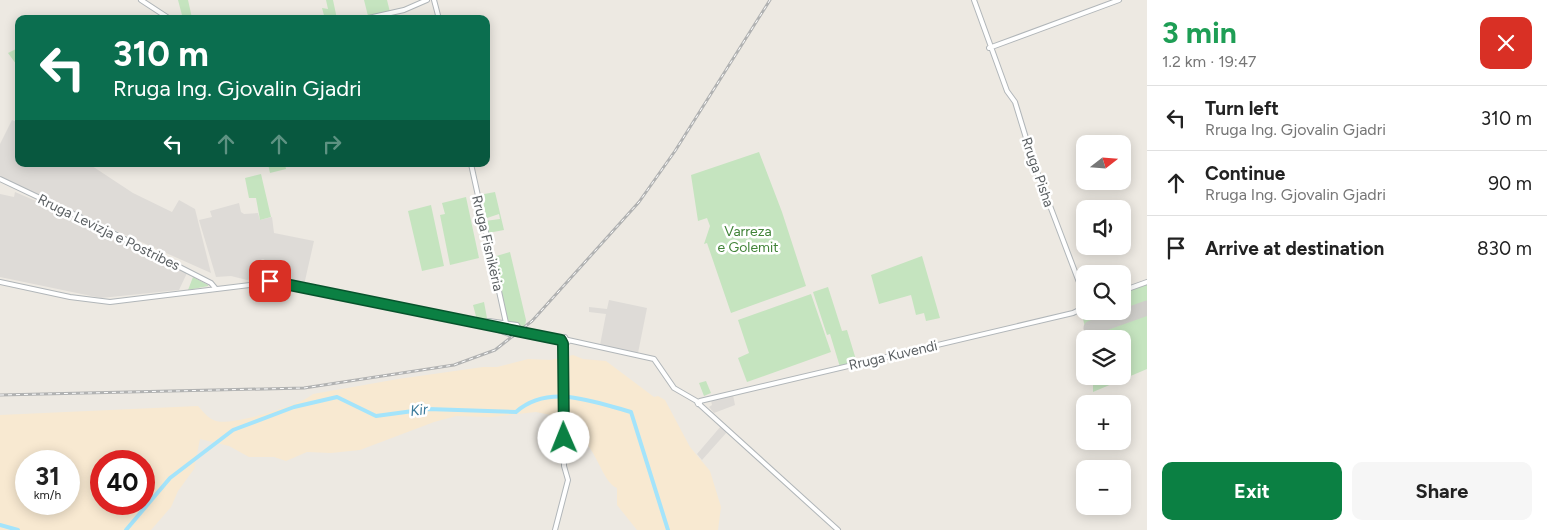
<!DOCTYPE html>
<meta charset="utf-8">
<style>
body{margin:0;font-family:Figtree,sans-serif;background:#f6f6f6;color:#222;height:100vh;display:flex;flex-direction:column;font-size:19px;white-space:nowrap}
*{box-sizing:border-box;margin:0}
p{font-size:16px;color:#767676}
.icon{flex:none;width:28px;height:28px;fill:none;stroke:currentColor;stroke-width:2;stroke-linecap:round;stroke-linejoin:round}
.map{position:relative;flex:1;overflow:hidden}
.panel{display:flex;flex-direction:column;background:#fff;width:400px}
.panel>*{flex:none}
.guide{position:absolute;left:15px;top:15px;width:475px;height:152px;border-radius:10px;box-shadow:0 2px 12px #0003;background:#0b6e4f;color:#fff;overflow:hidden}
.needle{width:32px;rotate:73deg}
.fabs{position:absolute;left:1076px;top:135px;display:grid;gap:10px}
.fabs a{display:grid;place-items:center;width:55px;height:55px;border-radius:10px;background:#fff;box-shadow:0 2px 12px #0003;font-size:25px}
.speed{position:absolute;left:15px;top:450px;display:flex;gap:10px;font-size:25px;font-weight:700;text-align:center}
.speed>*{display:grid;place-content:center;width:65px;height:65px;border-radius:50%;background:#fff;box-shadow:0 2px 12px #0003;line-height:1}
.speed small{font-size:12px;font-weight:400}
.speed .limit{border:8px solid #d22;background:#fff;color:#111}
.pin{position:absolute;display:grid;place-items:center;width:42px;height:42px;color:#fff;margin:-21px;border-radius:10px;box-shadow:0 2px 8px #0006}
.me{position:absolute;width:55px;margin:-28px;rotate:359deg;stroke-linejoin:round;filter:drop-shadow(0 0 4px #0008)}
.turn{display:flex;align-items:center;gap:18px;height:105px;padding:0 15px;font-size:22px}
.turn .icon{width:65px;height:65px;stroke-width:2.5}
.turn b{display:block;font-size:35px;line-height:42px}
.lanes{display:flex;align-items:center;height:48px;padding:0 15px;background:#0003;justify-content:center;gap:25px;direction:ltr}
.lanes .off{opacity:.35}
.round{display:grid;place-items:center;flex:none;width:52px;height:52px;border-radius:10px;background:#f6f6f6}
.overview{display:flex;align-items:center;justify-content:space-between;height:85px;padding:0 15px}
h1{font-size:30px;font-weight:700;line-height:38px;color:#1e9e55}
.cta{display:flex;gap:10px;margin-top:auto;padding:10px 15px}
.cta a{flex:1;height:58px;border-radius:10px;background:#0b8043;color:#fff;font-size:20px;font-weight:700;line-height:58px;text-align:center}
.cta a+a{background:#f6f6f6;color:#222}
ul{padding:0;list-style:none}
li{display:flex;align-items:center;gap:15px;height:65px;padding:0 15px;border-top:1px solid #e0e0e0}
li div{flex:1}
li b{display:block;font-size:19px}
li em{font-style:normal}
main{display:flex;flex:1;min-height:0}
.map>svg:first-child{display:block}
</style>
<main>
<div class="map">
<svg width="1147" height="530" viewBox="0 0 1147 530">
<rect width="100%" height="100%" fill="#ede9e2"/>
<path fill="#dedbd7" d="M12,120l7,3v41h70l44,29 39,19 7,-12 16,9 16,64 -211,-94v-35z
M15,192l89,38 83,43 -8,17 -78,8 -101,-21v-83l14,3z
M239,203l2,9 3,2 14,-1 2,7 12,-3 2,16 40,8 -10,44 -31,-7 -4,-15 -6,-4 -7,3 7,16 -4,-1 -12,3 -16,-4 -15,1 -17,-57 13,-3 -2,-6z
M609,300l38,8 -9,45 -38,-8 6,-31 -17,-2v-5l18,2z
M733,395l2,10 -21,8 -5,-6 3,-2 -1,-5z
M721,426l6,6 -25,28 -5,-6z"/>
<path fill="#c5e4bf" d="M178,0h10l4,18 -9,1z
M326,0h7l4,19h-12l-3,-11 6,1z
M364,0h23l3,12 -22,4z
M16,49l3,4v15l-11,-15z
M759,152l23,60 24,74 -75,27 -24,-70 -3,1 6,-18 -3,-8 -9,3 -7,-46z
M268,164h17l1,5 -16,4z
M261,174l10,43 -11,3 -4,-22h-7l-4,-20z
M495,192l9,38 -16,3 -3,-12 15,-2 -1,-5 -15,5 -5,-24z
M466,197l13,61 -29,7 -10,-50 5,-1 -3,-11z
M431,205l13,61 -22,5 -14,-60z
M510,252l16,68 -1,7 -18,-6 -14,-64z
M922,256l18,62 -14,3 -2,-8 -8,2 -5,-20 -32,9 -8,-29z
M193,277l15,8v1l-20,4z
M1147,283v86l-54,23v-16h29v-37h-34l-7,-28 4,-2v2h37l1,-19z
M828,287l14,44 5,-1 10,33 -17,4 -10,-33 -3,1 -14,-43z
M811,294l20,58 -84,30 -9,-24 11,-5 -11,-33z
M484,302l3,16 17,3 -27,-1 -4,-15z
M706,381l5,12 -7,3 -5,-13z"/>
<path fill="#f8e9d1" fill-rule="evenodd" d="M573,355l10,4 23,2 48,36 4,-1 7,4 25,47 20,24 11,36 -3,23h-81l-20,-25v-17c-16,-6 -21,-46 -42,-52l-14,-19 -25,-5 -45,5 -35,-1 -22,6 -74,28 -29,3 -24,-1 -21,9 -12,-4h-25l-20,-11 -29,-7 -6,30 -16,22 -7,16 -20,23h-151v-115l198,-9c5,6 11,13 18,15 15,5 86,-16 97,-27l85,-15 85,-12h14l31,-8 23,1zM26,461h43v43h-43zM101,461h43v43h-43z"/>
<g fill="none" stroke-linecap="round" stroke-linejoin="round">
<path stroke="#a4e4fb" stroke-width="4" d="M0,525l18,5
M126,530l44,-52 63,-48 61,-23 43,-10 39,19 52,-7 88,3c33,-29 78,-10 115,0l37,118"/>
<path stroke="#cfceca" stroke-width="15" d="M1091,328l56,-20"/>
<defs>
<path id="secondary" d="M141,0l29,19
M434,0l5,19
M974,0l33,91 8,11 18,59 52,137
M364,19l40,-9 23,-10
M989,48l130,-48
M471,164l35,159
M0,179l103,49 108,55 5,6
M0,282l70,15 40,5 164,-20 241,48
M1122,291l25,-9
M489,321l28,4 2,4 -7,6 -33,-12z
M534,333l27,6 4,-2 3,5 -5,2 -2,-5
M568,340l86,19 20,29 26,15 -2,1 -1,-2
M700,401l373,-88 12,-6
M699,404l139,126
M555,530l13,-50 -4,-14 -1,-122"/>
</defs>
<use href="#secondary" stroke="#b1b6b9" stroke-width="6"/>
<use href="#secondary" stroke="#fff" stroke-width="4"/>
<defs>
<path id="rail" d="M0,395l304,-7 150,-23 41,-15 37,-29 107,-119 36,-51 95,-151"/>
</defs>
<use href="#rail" stroke="#b1b2b2" stroke-width="3"/>
<use href="#rail" stroke="#fff" stroke-width="1" stroke-dasharray="4" stroke-linecap="butt"/>
<defs>
<path id="secondary-bridge" d="M515,330l19,3"/>
</defs>
<use href="#secondary-bridge" stroke="#b1b6b9" stroke-width="6" stroke-linecap="butt"/>
<use href="#secondary-bridge" stroke="#fff" stroke-width="4"/>
</g>
<g fill="none" stroke-linecap="round" stroke-linejoin="round">
<defs>
<path id="route" d="M270,281l291,59 2,4 1,94"/>
</defs>
<use href="#route" stroke="#07532c" stroke-width="12"/>
<use href="#route" stroke="#0b8043" stroke-width="9"/>
</g>
<g text-anchor="middle" stroke-width="5" stroke-linejoin="round" paint-order="stroke">
<g font-size="14" fill="#5a5f62" stroke="#fff">
<text transform="translate(1038 172) rotate(71)" y="5">Rruga Pisha</text>
<text transform="translate(109 232) rotate(26)" y="5">Rruga Levizja e Postribes</text>
<text transform="translate(488 243) rotate(77)" y="5">Rruga Fisnikëria</text>
<text transform="translate(893 355) rotate(-13)" y="5">Rruga Kuvendi</text>
</g>
<g font-size="14" fill="#418338" stroke="#fff">
<text x="748" y="236">Varreza<tspan x="748" dy="16">e Golemit</tspan></text>
</g>
<g font-size="15" font-style="italic" fill="#3c7b9b" stroke="#fff">
<text transform="translate(419 410) rotate(-6)" y="5">Kir</text>
</g>
</g>
</svg>
<div class="fabs">
<a><svg class="needle" viewBox="-14 -14 28 28"><path d="M0-13l5 13h-10z" fill="#e53935"/><path d="M0 13l5-13h-10z" fill="#767676"/></svg></a>
<a><svg class="icon" aria-label="sound" viewBox="0 0 24 24"><path d="M4 9h4l5-4v14l-5-4H4zM17 9q2 3 0 6"/></svg></a>
<a><svg class="icon" aria-label="search" viewBox="0 0 24 24"><circle cx="10" cy="10" r="6"/><path d="M15 15l6 6"/></svg></a>
<a><svg class="icon" aria-label="layers" viewBox="0 0 24 24"><path d="M12 4l9 5-9 5-9-5zM3 14l9 5 9-5"/></svg></a>
<a>+</a>
<a>−</a>
</div>
<div class="speed"><div>31<small>km/h</small></div><div class="limit">40</div></div>
<div class="pin" style="left:270px;top:281px;background:#d93025"><svg class="icon" aria-label="arrive" viewBox="0 0 24 24"><path d="M6 21V4h12l-3 4 3 4H6"/></svg></div>
<svg class="me" style="left:564px;top:438px" viewBox="-20 -20 40 40"><circle r="19" fill="#fff"/><path d="M0-13L10 11 0 6-10 11z" fill="#0b8043"/></svg>
<div class="guide">
<div class="turn"><svg class="icon" aria-label="left" viewBox="0 0 24 24"><path d="M17 20v-9H6M10 6l-5 5 5 5"/></svg><div><b>310 m</b>Rruga Ing. Gjovalin Gjadri</div></div>
<div class="lanes"><svg class="icon" aria-label="left" viewBox="0 0 24 24"><path d="M17 20v-9H6M10 6l-5 5 5 5"/></svg><svg class="icon off" aria-label="ahead" viewBox="0 0 24 24"><path d="M12 20V5M6 11l6-6 6 6"/></svg><svg class="icon off" aria-label="ahead" viewBox="0 0 24 24"><path d="M12 20V5M6 11l6-6 6 6"/></svg><svg class="icon off" aria-label="right" viewBox="0 0 24 24"><path d="M7 20v-9h11M14 6l5 5-5 5"/></svg></div>
</div>
</div>
<section class="panel">
<div class="overview"><div><h1>3 min</h1><p>1.2 km · 19:47</p></div><a class="round" style="background:#d93025;color:#fff"><svg class="icon" aria-label="close" viewBox="0 0 24 24"><path d="M6 6l12 12M18 6L6 18"/></svg></a></div>
<ul>
<li><svg class="icon" aria-label="left" viewBox="0 0 24 24"><path d="M17 20v-9H6M10 6l-5 5 5 5"/></svg><div><b>Turn left</b><p>Rruga Ing. Gjovalin Gjadri</p></div><em>310 m</em></li>
<li><svg class="icon" aria-label="ahead" viewBox="0 0 24 24"><path d="M12 20V5M6 11l6-6 6 6"/></svg><div><b>Continue</b><p>Rruga Ing. Gjovalin Gjadri</p></div><em>90 m</em></li>
<li><svg class="icon" aria-label="arrive" viewBox="0 0 24 24"><path d="M6 21V4h12l-3 4 3 4H6"/></svg><div><b>Arrive at destination</b></div><em>830 m</em></li>
</ul>
<div class="cta"><a>Exit</a><a>Share</a></div>
</section>
</main>
